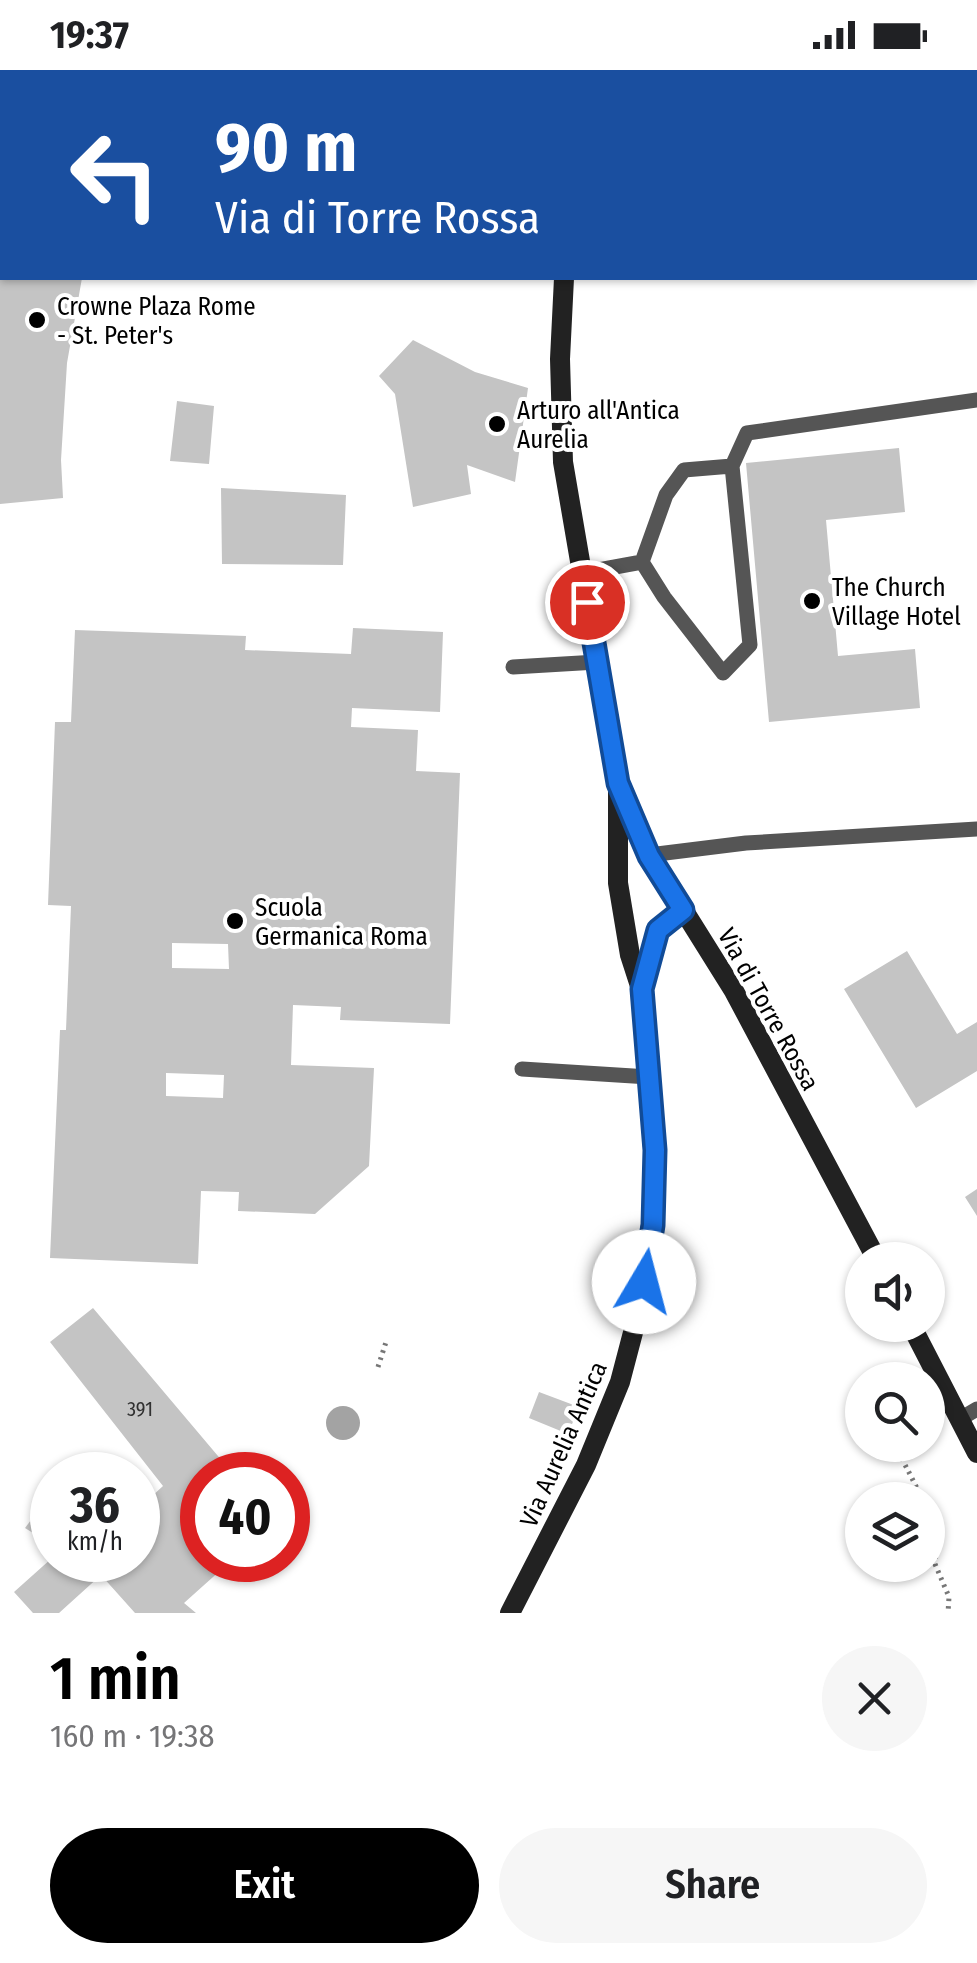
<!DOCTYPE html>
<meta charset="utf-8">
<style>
body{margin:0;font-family:"Fira Sans Condensed",sans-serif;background:#f6f6f6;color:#202124;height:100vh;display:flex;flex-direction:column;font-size:38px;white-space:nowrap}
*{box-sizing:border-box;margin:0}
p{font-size:32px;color:#757577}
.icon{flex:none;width:55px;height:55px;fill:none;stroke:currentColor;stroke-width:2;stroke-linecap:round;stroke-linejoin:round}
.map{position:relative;height:1543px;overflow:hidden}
.details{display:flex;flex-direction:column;background:#fff;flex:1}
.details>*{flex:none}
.guide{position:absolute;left:0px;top:0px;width:978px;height:210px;box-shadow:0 2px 8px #0004;background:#1a4fa0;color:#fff;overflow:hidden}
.fabs{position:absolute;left:845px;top:1172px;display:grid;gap:20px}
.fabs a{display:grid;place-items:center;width:100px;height:100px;border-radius:50%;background:#fff;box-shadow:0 2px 8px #0004;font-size:50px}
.speed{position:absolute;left:30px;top:1382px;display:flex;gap:20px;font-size:50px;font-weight:700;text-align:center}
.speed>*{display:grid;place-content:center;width:130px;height:130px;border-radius:50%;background:#fff;box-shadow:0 2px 8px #0004;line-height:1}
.speed small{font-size:25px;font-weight:400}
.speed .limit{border:15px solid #d22;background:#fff;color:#111}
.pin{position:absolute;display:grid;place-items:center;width:85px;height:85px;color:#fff;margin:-42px;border:5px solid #fff;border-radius:50%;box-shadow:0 2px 10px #0007}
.me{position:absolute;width:110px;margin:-55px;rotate:8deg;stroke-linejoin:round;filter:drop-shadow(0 0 8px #0008)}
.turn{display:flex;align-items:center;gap:35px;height:210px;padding:0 50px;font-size:45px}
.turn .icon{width:130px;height:130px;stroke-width:2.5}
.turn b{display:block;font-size:70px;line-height:85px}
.round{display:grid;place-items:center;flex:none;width:105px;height:105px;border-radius:52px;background:#f6f6f6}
.overview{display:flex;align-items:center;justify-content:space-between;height:170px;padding:0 50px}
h1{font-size:60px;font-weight:600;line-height:75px;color:#000}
.button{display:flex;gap:20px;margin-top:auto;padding:20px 50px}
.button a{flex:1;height:115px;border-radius:60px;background:#000;color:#fff;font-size:40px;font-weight:600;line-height:115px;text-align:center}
.button a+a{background:#f6f6f6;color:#202124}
.status{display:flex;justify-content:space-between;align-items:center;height:70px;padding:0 50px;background:#fff;direction:ltr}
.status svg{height:28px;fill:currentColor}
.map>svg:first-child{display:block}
</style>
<div class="status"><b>19:37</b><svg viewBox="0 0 49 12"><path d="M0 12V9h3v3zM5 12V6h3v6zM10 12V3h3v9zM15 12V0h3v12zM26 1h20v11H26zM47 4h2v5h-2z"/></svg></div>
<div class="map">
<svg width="977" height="1543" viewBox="0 0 977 1543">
<rect width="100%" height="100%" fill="#fff"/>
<path fill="#a3a3a3" d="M326 1353a17 17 0 1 1 34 0a17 17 0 1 1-34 0Z"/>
<path fill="#c4c4c4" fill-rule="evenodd" d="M0,208h82l-15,85 -6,97 2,38 -63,6z
M413,270l62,32 53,16 -13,94 -48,-17 4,29 -58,13 -18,-113 -16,-18z
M177,331l37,5 -5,58 -39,-3z
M899,378l6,64 -79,8 12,136 77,-7 5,59 -151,14 -23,-259z
M221,418l125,7 -3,70 -121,-1z
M353,558l90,4 -3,80 -88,-4 -1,19 67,3 -2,41 44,2 -10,251 -110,-4 1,-13 -48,-2 -2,60 83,3 -5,98 -54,48 -77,-3 1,-19 -38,-1 -3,73 -148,-6 10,-228h6l5,-124 -23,-1 7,-183h16l4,-92 171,6 -1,14 106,4zM172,873l56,1 1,25 -57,-1zM166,1003l58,2 -1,23 -57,-2z
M907,881l50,83 20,-12v49l-61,37 -72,-119z
M977,1119v27l-12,-19z
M93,1238l141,167h-32v85h30l-48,43 12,10h-61l-34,-38 -42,38h-26l-19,-21 38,-34 86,2v-51l25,-23 -113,-144z
M539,1322l40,15 -11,27 -39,-16z
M52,1422v53l-27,-17z"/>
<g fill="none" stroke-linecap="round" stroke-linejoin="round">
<path stroke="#777" stroke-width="5" stroke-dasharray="2.5 5" stroke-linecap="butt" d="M378,1297l8,-25
M895,1375l28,55
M928,1443l9,26 -2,25 14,33 -1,16"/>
<path stroke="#555" stroke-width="15" d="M732,396l15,-33 230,-33
M582,503l60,-11 24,-67 18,-25 48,-4 18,179 -27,28 -59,-76 -22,-35
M513,597l84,-5
M649,785l97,-12 231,-14
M522,999l127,8
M960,1349l17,-10"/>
<path stroke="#222" stroke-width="20" d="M578,2v-2
M621,720l28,65 85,136 143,269
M642,917l16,-56 25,-21
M911,1255l66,128
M510,1543l76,-148 34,-83 21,-80 15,-115 -15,-198 -11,-34 -12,-72v-100l-55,-321 -3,-103 4,-81"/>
</g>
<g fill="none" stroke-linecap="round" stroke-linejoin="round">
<defs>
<path id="route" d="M587,532l31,181 31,73 34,54 -25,20 -16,59 13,161 -2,75 -9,57"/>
</defs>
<use href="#route" stroke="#114b97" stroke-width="25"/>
<use href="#route" stroke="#1a73e8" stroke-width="18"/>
</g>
<g fill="#000" stroke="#fff" stroke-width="4">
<circle cx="37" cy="250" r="10"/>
<circle cx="497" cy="354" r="10"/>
<circle cx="812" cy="531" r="10"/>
<circle cx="235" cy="851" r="10"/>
</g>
<g text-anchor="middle" stroke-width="8" stroke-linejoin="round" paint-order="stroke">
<g font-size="20" fill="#313131">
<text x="140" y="1346">391</text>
</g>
<g font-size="25" fill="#000" stroke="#fff" text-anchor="start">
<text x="57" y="245">Crowne Plaza Rome<tspan x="57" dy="29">- St. Peter's</tspan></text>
<text x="517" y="349">Arturo all'Antica<tspan x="517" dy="29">Aurelia</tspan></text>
<text x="832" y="526">The Church<tspan x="832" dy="29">Village Hotel</tspan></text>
<text x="255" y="846">Scuola<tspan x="255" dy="29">Germanica Roma</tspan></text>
</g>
<g font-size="25" fill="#000" stroke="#fff">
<text transform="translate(769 939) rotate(61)" y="9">Via di Torre Rossa</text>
<text transform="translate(563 1374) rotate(-66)" y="9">Via Aurelia Antica</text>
</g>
</g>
</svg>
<div class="fabs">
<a><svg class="icon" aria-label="sound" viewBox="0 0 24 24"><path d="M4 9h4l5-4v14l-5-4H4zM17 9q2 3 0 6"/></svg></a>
<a><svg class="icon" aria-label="search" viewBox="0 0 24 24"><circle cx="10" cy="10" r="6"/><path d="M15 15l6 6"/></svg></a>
<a><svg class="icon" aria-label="layers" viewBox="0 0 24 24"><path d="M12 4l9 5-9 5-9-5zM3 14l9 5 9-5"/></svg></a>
</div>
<div class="speed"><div>36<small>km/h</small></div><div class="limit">40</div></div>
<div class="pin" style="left:587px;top:532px;background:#d93025"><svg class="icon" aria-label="arrive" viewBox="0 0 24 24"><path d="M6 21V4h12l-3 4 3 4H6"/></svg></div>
<svg class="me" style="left:644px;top:1212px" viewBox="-20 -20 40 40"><circle r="19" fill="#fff"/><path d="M0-13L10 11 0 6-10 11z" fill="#1a73e8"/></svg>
<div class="guide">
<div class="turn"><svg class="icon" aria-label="left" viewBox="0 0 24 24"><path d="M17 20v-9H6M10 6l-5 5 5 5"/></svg><div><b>90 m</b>Via di Torre Rossa</div></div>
</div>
</div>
<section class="details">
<div class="overview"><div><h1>1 min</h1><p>160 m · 19:38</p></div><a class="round"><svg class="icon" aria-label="close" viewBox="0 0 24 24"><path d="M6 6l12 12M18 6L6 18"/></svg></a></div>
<div class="button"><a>Exit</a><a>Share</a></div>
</section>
